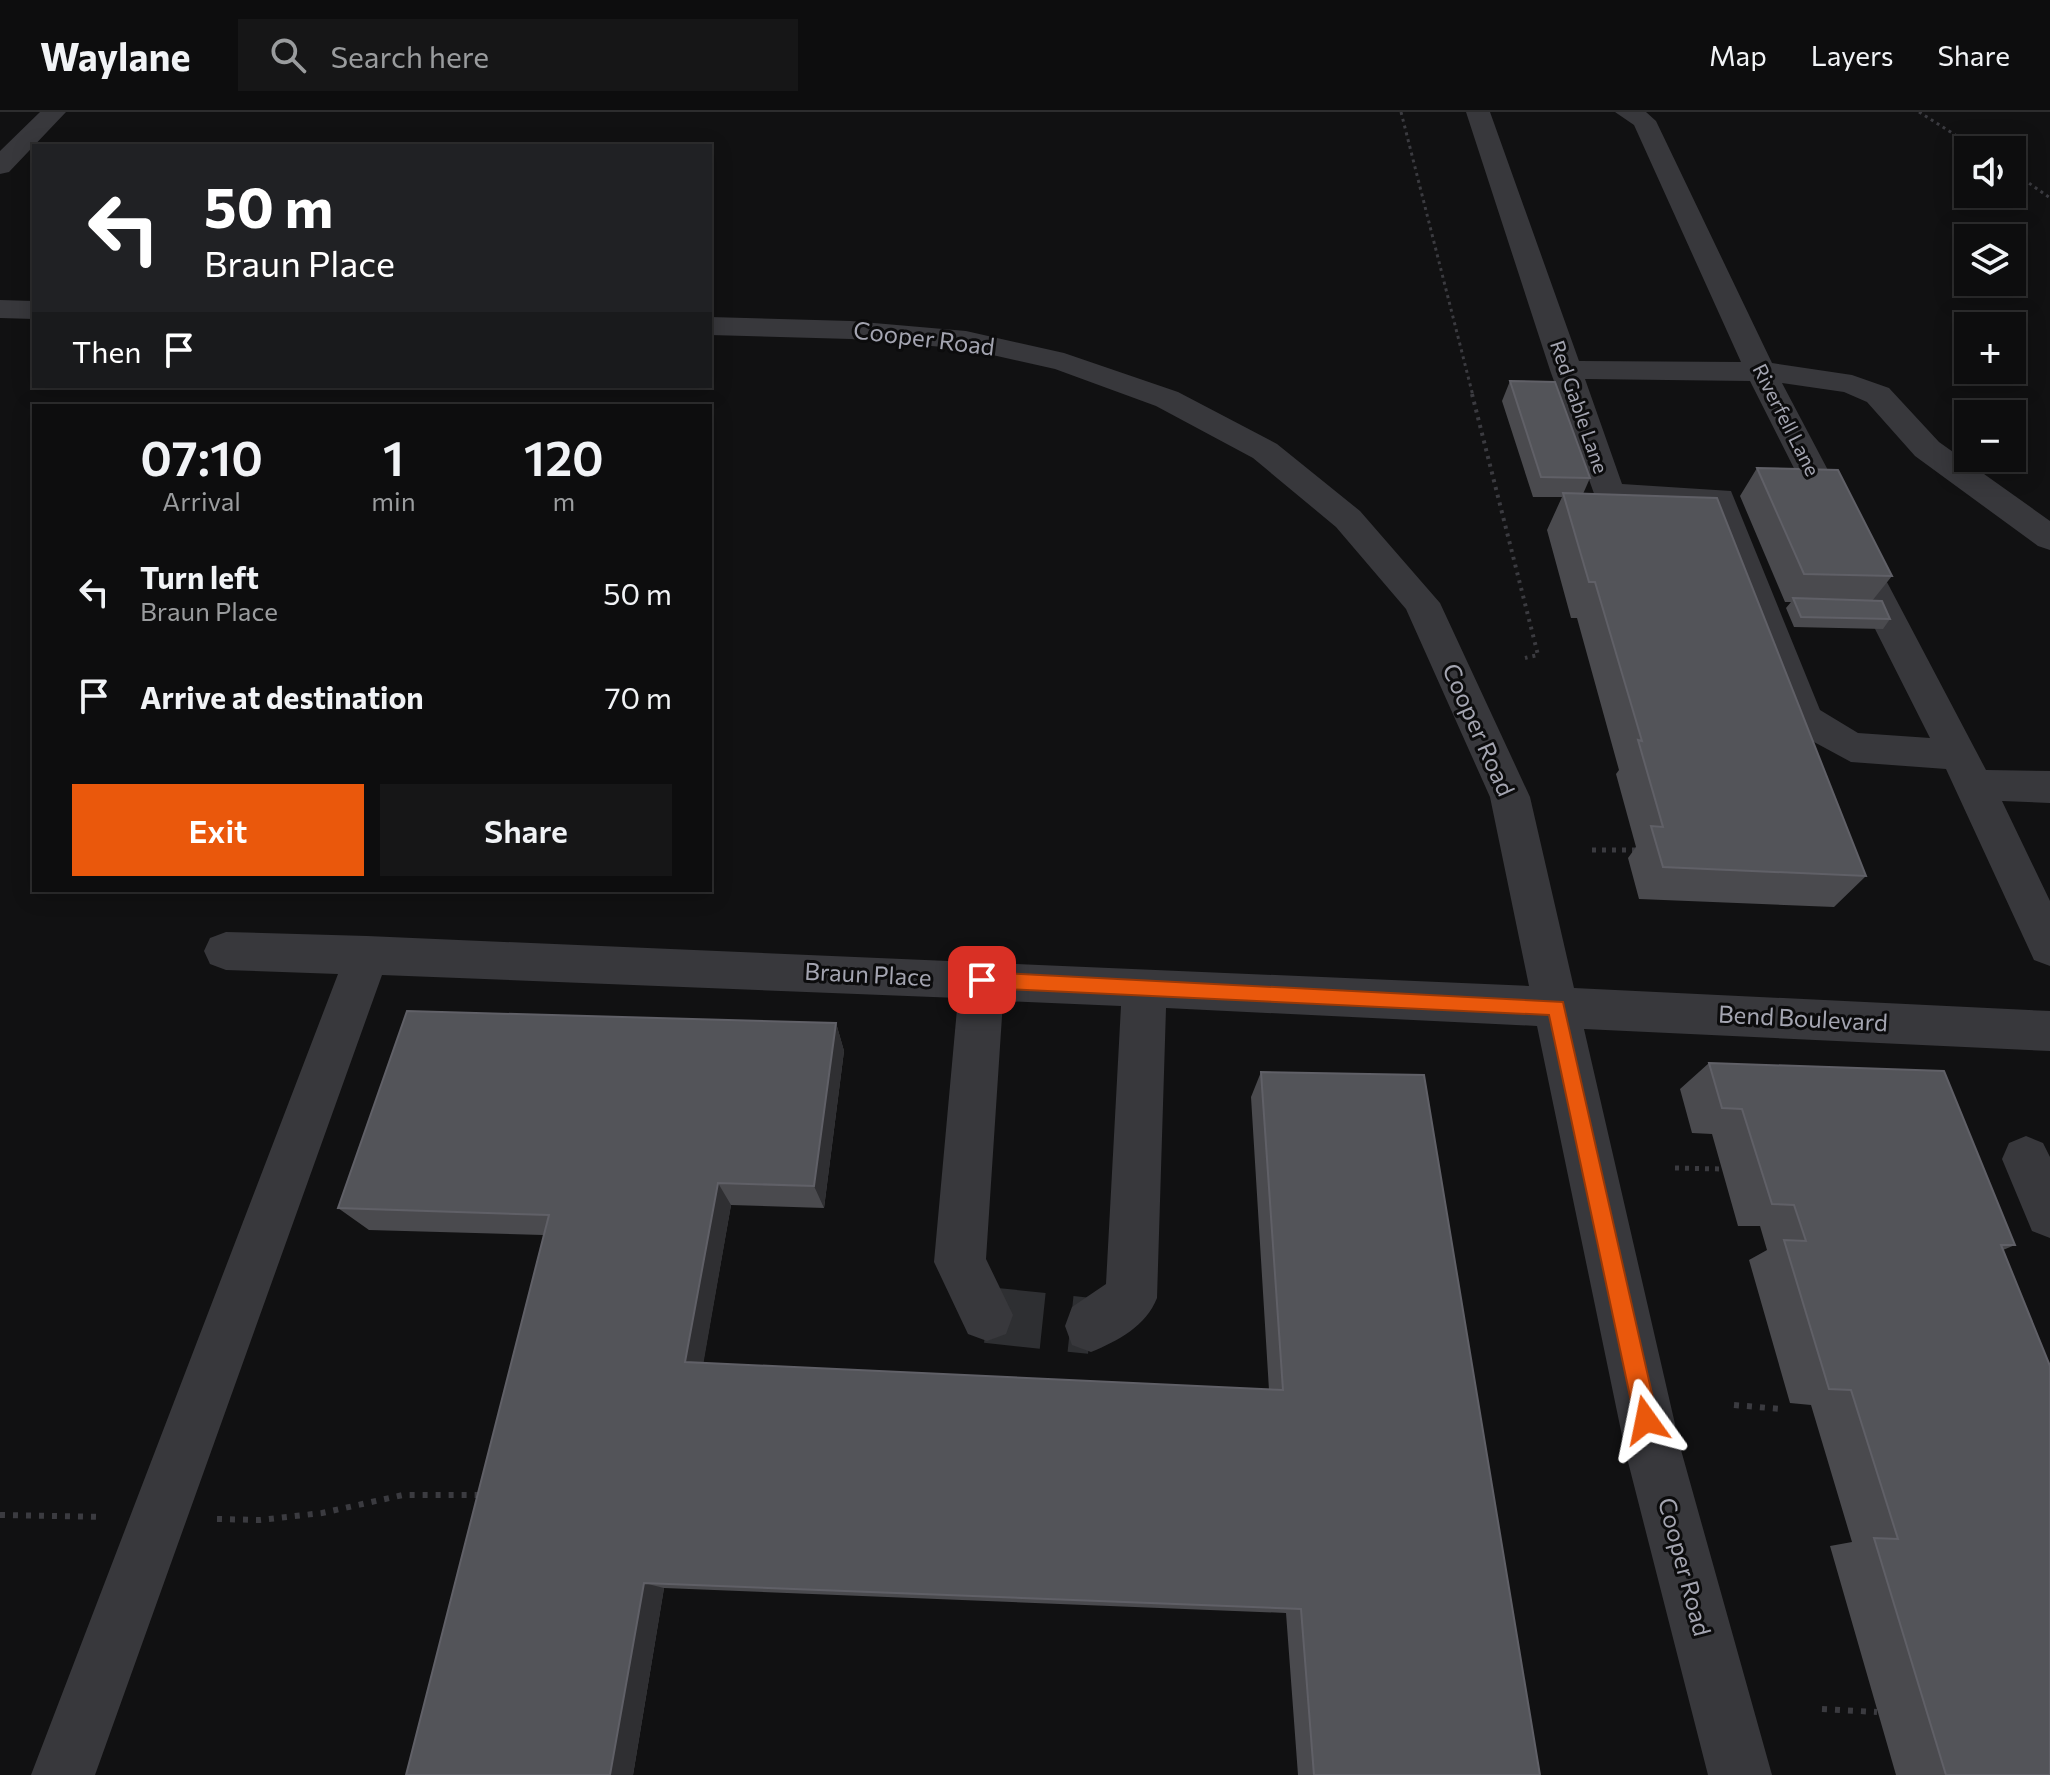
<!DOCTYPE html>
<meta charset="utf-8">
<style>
body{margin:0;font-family:Commissioner,sans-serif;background:#161617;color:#f1f3f6;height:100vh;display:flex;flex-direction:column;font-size:30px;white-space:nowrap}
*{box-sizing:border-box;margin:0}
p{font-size:26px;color:#9a9c9e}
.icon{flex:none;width:44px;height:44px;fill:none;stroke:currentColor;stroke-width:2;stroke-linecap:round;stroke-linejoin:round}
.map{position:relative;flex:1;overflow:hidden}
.sheet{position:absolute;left:32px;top:292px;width:680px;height:488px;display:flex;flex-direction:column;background:#0d0d0e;border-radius:0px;box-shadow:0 4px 20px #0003,0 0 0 2px #2d2d2e}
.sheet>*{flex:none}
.banner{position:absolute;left:32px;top:32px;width:680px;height:244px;border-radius:0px;box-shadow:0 4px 20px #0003,0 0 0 2px #2d2d2e;background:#202124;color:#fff;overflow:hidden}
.buttons{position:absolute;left:1954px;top:24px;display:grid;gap:16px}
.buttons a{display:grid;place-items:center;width:72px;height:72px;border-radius:0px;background:#0d0d0e;box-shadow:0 4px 20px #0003,0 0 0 2px #2d2d2e;font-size:40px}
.pin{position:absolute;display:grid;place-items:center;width:68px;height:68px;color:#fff;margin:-34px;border-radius:16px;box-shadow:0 4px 12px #0006}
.me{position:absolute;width:88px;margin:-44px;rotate:348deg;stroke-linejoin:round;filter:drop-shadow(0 0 6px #0008)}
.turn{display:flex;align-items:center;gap:28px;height:168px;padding:0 40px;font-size:36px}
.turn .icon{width:104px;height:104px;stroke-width:2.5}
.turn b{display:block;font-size:56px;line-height:68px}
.then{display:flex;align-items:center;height:76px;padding:0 40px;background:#0003;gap:16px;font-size:30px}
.eta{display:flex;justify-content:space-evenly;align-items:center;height:136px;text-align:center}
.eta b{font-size:48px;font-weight:600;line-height:56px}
.button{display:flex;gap:16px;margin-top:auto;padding:16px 40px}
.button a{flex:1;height:92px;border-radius:0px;background:#ea580c;color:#fff;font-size:32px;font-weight:600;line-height:92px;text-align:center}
.button a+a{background:#161617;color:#f1f3f6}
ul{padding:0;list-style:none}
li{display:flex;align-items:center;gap:24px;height:104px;padding:0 40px}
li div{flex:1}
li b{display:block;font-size:30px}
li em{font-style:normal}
header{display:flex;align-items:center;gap:48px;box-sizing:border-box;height:112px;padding:0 40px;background:#0d0d0e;border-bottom:2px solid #2d2d2e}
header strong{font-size:38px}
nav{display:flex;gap:44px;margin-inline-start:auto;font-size:28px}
.search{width:560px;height:72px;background:#161617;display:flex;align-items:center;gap:20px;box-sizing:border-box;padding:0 28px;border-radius:0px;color:#9a9c9e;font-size:30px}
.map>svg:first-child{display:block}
</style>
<header>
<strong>Waylane</strong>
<div class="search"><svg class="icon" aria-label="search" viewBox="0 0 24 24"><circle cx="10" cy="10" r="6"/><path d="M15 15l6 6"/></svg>Search here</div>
<nav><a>Map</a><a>Layers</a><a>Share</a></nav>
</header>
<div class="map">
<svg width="2050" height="1663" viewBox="0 0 2050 1663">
<rect width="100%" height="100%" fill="#111112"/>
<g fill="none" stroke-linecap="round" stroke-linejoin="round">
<path stroke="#2e2f32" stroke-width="56" stroke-dasharray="56 28" stroke-linecap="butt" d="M987,1203l104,11"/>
<path stroke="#3b3b40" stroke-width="3" stroke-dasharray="3 4" stroke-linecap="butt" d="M1401,0l72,284
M1919,0l60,38
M2012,59l38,27"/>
<path stroke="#3b3b40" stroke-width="4" stroke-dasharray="3 5" stroke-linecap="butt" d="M1472,282l66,261 -13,3"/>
<path stroke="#3b3b40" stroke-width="5" stroke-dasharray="4 6" stroke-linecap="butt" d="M1592,738h45
M1675,1056l47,1"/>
<path stroke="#3b3b40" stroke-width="6" stroke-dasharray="5 8" stroke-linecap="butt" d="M1734,1293l47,4
M0,1403l103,2
M217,1407l43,1 62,-7 81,-18h78
M1822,1597l55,3"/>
<path fill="#38383c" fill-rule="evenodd" d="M40,0h26l-57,60 -9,2v-23z
M1466,0h24l89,249 162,1 -107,-237 -19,-13h31l10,9 116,242 80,12 37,13 50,54 111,79v29l-12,-4 -123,-90 -48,-54 -23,-10 -62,-9 204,387 64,1v32l-48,-2 48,100v65l-16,-6 -88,-191 -95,-7 -61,-33 -84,-220 -109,-7 -47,-132zM1585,267l165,2 180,357 -72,-5 -38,-23 -89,-219 -109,-7z
M0,188l34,1v18l-34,-1z
M710,205l141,4 115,10 98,22 114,39 99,52 83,67 80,92 90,194 44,191 476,23v40l-466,-22 97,421 91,325h-64l-83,-325 -88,-424 -371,-18 -9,290c-11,28 -39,43 -66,54l-19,-7 -7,-19 7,-19 34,-23 15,-278 -118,-5 -17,258 27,56 -7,19 -19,7 -19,-7 -34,-72 24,-264 -576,-23 -287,800h-64l307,-801 -112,-4 -16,-6 -6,-13 6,-13 16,-6 141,4 1162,50 -39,-189 -84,-188 -70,-82 -83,-69 -97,-52 -101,-37 -89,-20 -115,-10 -141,-4z
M2026,1024l17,7 7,14v81l-18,-7 -30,-72 7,-16z"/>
</g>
<path fill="#4a4a4e" d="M1510,269l80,97 -7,16 283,382 -32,31 -195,-8 -11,-41 8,-11 -20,-73 3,-4 -42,-152h-6l-24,-88 15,-33h-29l-31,-96z
M1757,356l135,108 -20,25 18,18 -7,10 -89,-2 -8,-19 5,-6h-6l-45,-106z
M836,911l8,28 -20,157 -93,-3 -28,158 566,27 -18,-293 10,-25 279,703h-242l-12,-162 -622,-25 -31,187 -90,-540 -174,-5 -31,-22z
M1709,951l306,182 -12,5 47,525h-154l-66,-229 22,-4 -41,-137 -21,-2 -41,-143 18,-10 -7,-24h-22l-26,-92 -20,-1 -12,-44z"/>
<path fill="#2f2f32" d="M836,911l8,28 -20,157 -10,-22z
M718,1071l13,22 -30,172 -16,-15z
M644,1471l20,5 -31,187h-23z"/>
<path fill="#535459" stroke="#606067" stroke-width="2" d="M1510,269l45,1 35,96 -49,-1z
M1757,356l81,2 54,106 -88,-2z
M1563,381l154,5 149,378 -203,-9 -12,-41 12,1 -25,-87 4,1 -47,-159h-6z
M1793,486l89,3 8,18 -89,-2z
M407,899l429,12 -22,163 -96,-3 -33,179 598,28 -22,-318 163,3 116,700h-226l-13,-166 -657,-26 -34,192h-204l143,-560 -211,-7z
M1709,951l235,8 71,174h-14l49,121v409h-104l-72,-237 24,1 -47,-149 -22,-1 -45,-149 22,1 -12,-36 -22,-1 -30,-95 -20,-1z"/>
<path fill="#ea580c" stroke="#983908" stroke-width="2" d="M982,860l581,30 95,418 -4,8 -8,3 -8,-3 -3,-8 -86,-405 -567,-27 -9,-8z"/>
<g text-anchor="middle" stroke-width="6" stroke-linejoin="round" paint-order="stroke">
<g font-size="20" fill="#a4a5b1" stroke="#0c0c0d">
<text transform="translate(1579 295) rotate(71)" y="7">Red Gable Lane</text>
<text transform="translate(1786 308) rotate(63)" y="7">Riverfell Lane</text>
</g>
<g font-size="24" fill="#a4a5b1" stroke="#0c0c0d">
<text transform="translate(924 227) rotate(7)" y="8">Cooper Road</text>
<text transform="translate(1478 618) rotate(66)" y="8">Cooper Road</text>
<text transform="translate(868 863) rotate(3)" y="8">Braun Place</text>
<text transform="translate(1803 907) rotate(3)" y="8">Bend Boulevard</text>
<text transform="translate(1684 1455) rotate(75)" y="8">Cooper Road</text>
</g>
</g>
</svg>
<div class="buttons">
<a><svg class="icon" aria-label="sound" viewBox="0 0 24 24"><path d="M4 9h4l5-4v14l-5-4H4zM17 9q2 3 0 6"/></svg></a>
<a><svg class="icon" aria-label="layers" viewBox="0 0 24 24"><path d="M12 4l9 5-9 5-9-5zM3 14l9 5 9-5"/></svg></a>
<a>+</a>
<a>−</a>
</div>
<div class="pin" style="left:982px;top:868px;background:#d93025"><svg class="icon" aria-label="arrive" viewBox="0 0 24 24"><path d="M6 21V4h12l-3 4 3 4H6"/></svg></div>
<svg class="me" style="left:1646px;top:1308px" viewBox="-20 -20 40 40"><path d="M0-17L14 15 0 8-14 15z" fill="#ea580c" stroke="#fff" stroke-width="4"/></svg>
<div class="banner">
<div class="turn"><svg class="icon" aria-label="left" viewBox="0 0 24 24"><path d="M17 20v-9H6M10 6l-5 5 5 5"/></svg><div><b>50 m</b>Braun Place</div></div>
<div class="then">Then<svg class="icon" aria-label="arrive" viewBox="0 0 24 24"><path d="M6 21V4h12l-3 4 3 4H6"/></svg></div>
</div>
<section class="sheet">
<div class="eta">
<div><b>07:10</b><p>Arrival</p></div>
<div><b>1</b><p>min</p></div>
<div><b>120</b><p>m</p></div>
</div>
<ul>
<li><svg class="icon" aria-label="left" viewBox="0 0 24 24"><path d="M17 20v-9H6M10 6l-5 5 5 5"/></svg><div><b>Turn left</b><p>Braun Place</p></div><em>50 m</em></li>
<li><svg class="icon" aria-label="arrive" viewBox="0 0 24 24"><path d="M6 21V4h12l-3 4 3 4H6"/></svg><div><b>Arrive at destination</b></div><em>70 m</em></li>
</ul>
<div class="button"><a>Exit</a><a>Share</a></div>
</section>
</div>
